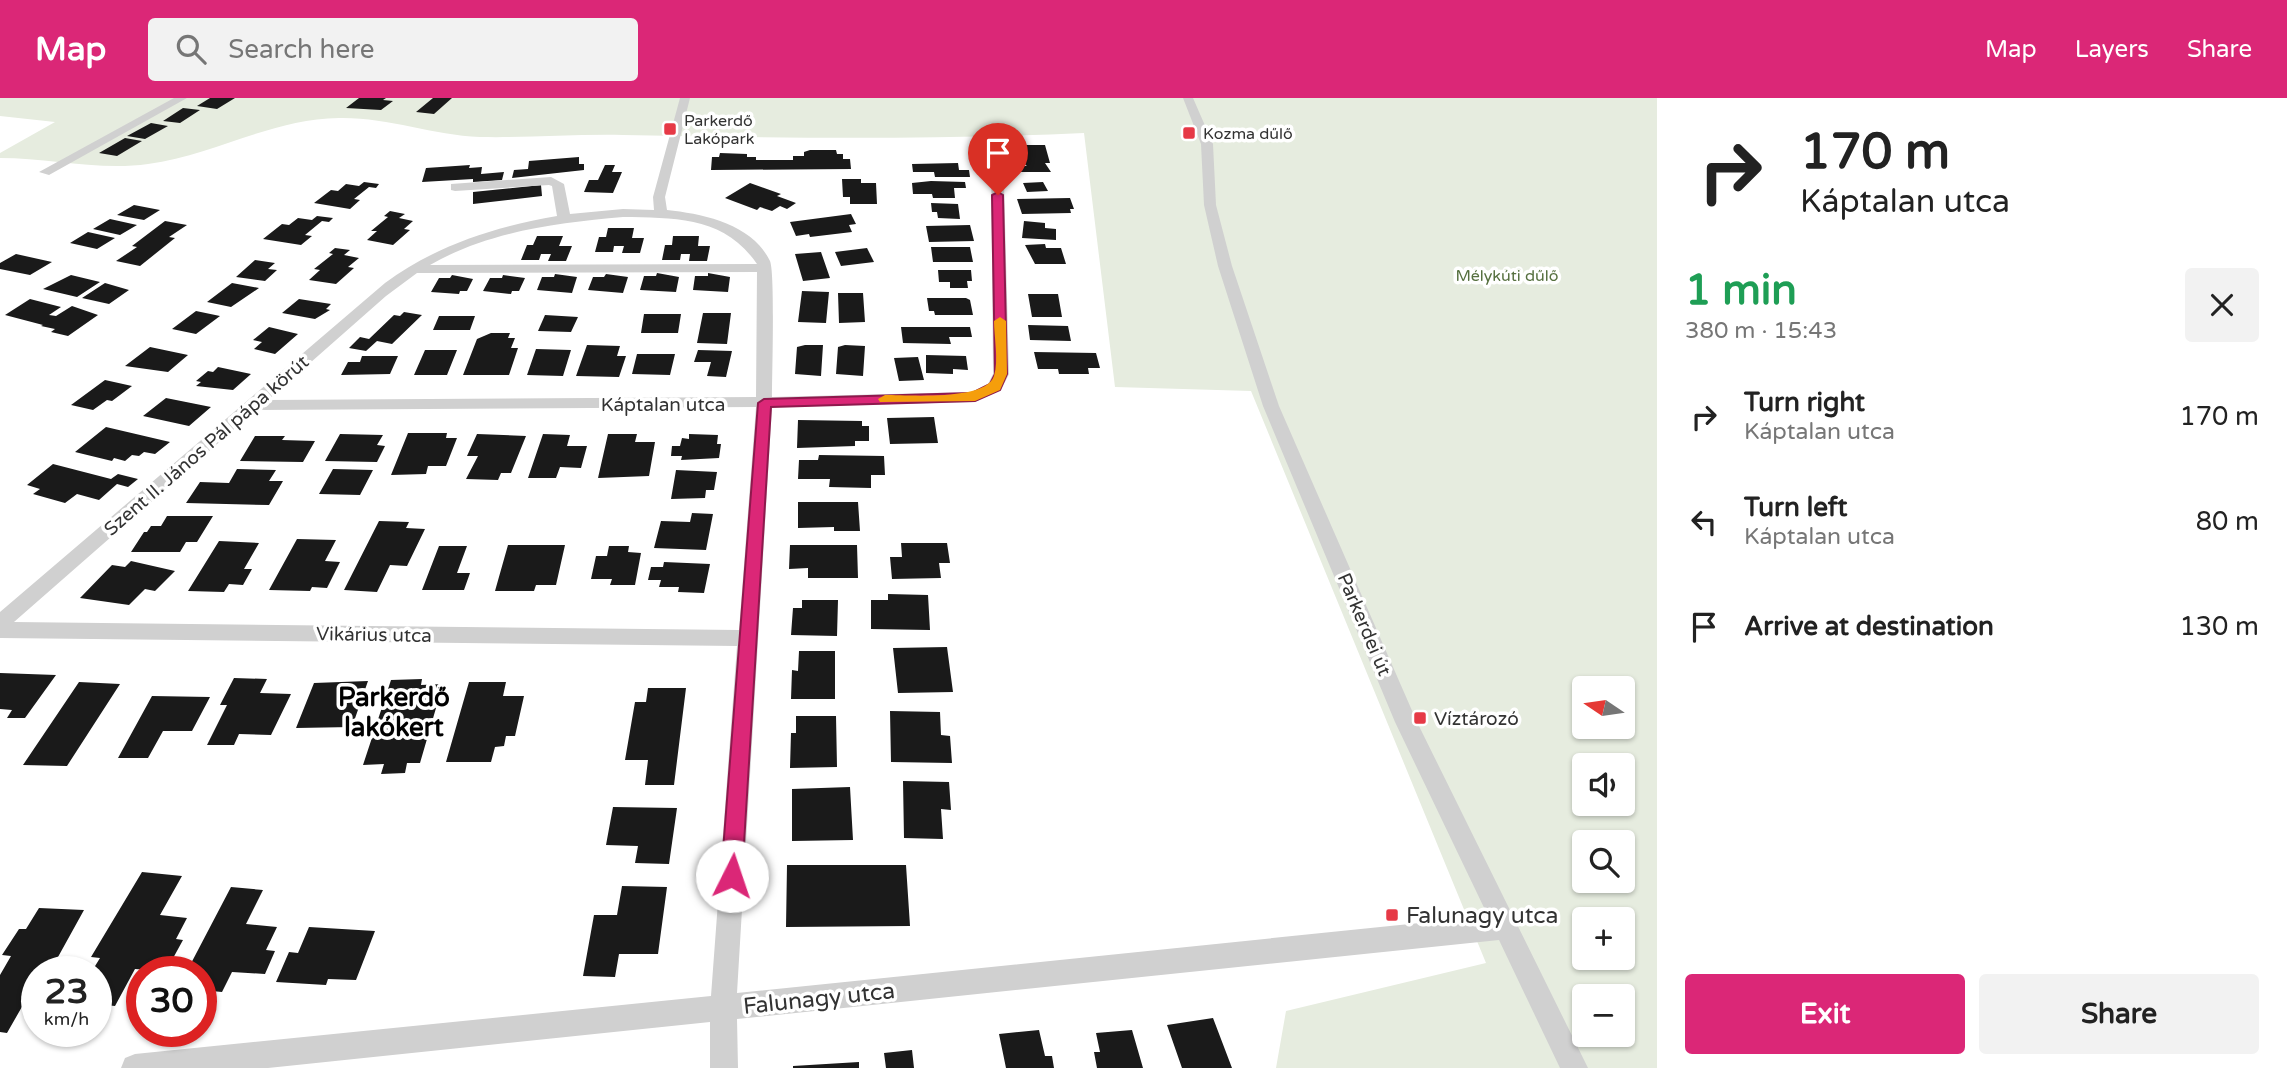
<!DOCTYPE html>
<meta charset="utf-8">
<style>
body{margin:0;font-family:"Varela Round",sans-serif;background:#f2f2f2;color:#222;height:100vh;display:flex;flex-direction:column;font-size:26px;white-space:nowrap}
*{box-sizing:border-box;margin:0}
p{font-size:23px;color:#767676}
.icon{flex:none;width:38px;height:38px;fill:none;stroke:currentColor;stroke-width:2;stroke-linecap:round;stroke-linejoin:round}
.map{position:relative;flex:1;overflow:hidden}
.sheet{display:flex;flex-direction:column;background:#fff;width:630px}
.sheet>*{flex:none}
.banner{background:#fff;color:#222;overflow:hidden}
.needle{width:46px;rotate:283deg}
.fabs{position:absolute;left:1572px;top:578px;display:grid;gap:14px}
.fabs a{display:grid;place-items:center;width:63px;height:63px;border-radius:7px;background:#fff;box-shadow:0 2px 5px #0004;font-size:35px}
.speed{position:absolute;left:21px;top:858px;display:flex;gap:14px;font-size:35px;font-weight:700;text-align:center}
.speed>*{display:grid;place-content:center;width:91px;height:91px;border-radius:50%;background:#fff;box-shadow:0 2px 5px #0004;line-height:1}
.speed small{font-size:18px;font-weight:400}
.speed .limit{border:10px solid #d22;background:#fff;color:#111}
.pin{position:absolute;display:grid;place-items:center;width:60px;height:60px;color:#fff;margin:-72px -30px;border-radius:50% 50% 50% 0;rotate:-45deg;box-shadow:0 0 7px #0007}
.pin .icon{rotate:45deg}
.me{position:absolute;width:77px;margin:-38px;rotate:4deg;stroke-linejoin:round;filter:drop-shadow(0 0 5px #0008)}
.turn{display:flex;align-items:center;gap:24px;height:147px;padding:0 28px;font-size:32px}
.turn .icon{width:91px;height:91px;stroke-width:2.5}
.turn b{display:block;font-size:49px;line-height:60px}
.round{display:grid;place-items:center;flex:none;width:74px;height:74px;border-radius:7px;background:#f2f2f2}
.overview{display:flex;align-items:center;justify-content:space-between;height:119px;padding:0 28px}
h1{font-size:42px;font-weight:700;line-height:52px;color:#1e9e55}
.cta{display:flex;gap:14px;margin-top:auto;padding:14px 28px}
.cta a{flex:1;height:80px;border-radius:7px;background:#db2777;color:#fff;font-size:28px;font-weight:700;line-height:80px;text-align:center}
.cta a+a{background:#f2f2f2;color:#222}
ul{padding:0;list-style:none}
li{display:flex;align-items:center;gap:21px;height:105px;padding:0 28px}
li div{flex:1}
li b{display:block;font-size:26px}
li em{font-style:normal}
header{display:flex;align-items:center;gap:42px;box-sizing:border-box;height:98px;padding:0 35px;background:#db2777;color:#fff}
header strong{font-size:33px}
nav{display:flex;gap:38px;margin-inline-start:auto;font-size:24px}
.search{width:490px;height:63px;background:#f2f2f2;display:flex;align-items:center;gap:18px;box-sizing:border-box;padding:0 24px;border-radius:7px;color:#767676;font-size:26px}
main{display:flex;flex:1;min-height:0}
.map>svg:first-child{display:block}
</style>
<header>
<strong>Map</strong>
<div class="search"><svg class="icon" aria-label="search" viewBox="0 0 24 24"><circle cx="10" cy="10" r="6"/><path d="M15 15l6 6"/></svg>Search here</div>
<nav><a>Map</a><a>Layers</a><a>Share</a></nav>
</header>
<main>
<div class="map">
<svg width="1657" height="970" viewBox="0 0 1657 970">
<rect width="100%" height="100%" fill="#fff"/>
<path fill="#e6ecdf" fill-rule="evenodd" d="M0,0h1657v970h-381l10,-57 200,-48 -235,-572 -136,-4 -31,-254c-154,7 -307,5 -461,2 -48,-1 -95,3 -143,2 -48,-2 -93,-20 -141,-19 -68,1 -125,37 -191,46 -48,7 -99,-6 -148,-6v-5l55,-31 -55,-6zM1584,590h38v38h-38zM1584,667h38v38h-38zM1584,744h38v38h-38zM1584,821h38v38h-38zM1584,898h38v38h-38z"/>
<path fill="#1a1a1a" d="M210,0h25l-18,11 -20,-3z
M359,0h27l-3,2 10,1 -12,9 -35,-2z
M433,0h19l-18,16 -18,-2z
M183,10l17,2 -20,13 -17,-2z
M151,25l17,3 -23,13 -18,-3z
M125,40l17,3 -25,15 -18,-3z
M1018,47h27l5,18h-5l6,9h-30l-1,-6h7l-4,-3z
M810,52h26l1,4h6v5h7l1,10 -140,1 1,-13h7l1,-4 27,1v3h9v3h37v-4h11v-4z
M579,59v7h5v6l-72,8 2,-8 14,-1 1,-8z
M958,65l1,7h10l1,7h-35l-1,-5h-21l-1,-8z
M470,67l-1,3 13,-1 -1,7 23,-2 -2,8 -29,2v-3l-51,3 4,-14z
M605,67h10l-3,7h10l-9,21 -29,-1 5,-12h9z
M842,81h19v4h15l1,21h-27v-7h-7z
M931,83l34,1 1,6h-12l1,10h-22l-1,-4h-19l-1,-11z
M364,84l15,2 -3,4 -7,-1 -15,12 6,1 -10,9 -36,-6 17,-13 7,1 8,-7 13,2z
M1043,84l5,9 -21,1 -4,-9z
M750,85l31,11 -4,2 19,7 -9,6 -7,-3 -8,5 -12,-4 -3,3 -32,-12z
M541,87l1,11 -69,8v-12z
M1070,100l4,11h-4l1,4 -49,1 -5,-15z
M931,105l27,1 2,15 -22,-1 -1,-6h-5z
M134,107l26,5 -16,10 -27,-5z
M390,113l15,3 -6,4 14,3 -9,8 6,1 -17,15 -26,-5 10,-9h-6l17,-14 -4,-1z
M851,116l5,10 -7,1 3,7 -42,5 -1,-3 -13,2 -6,-14z
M317,118l16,2 -4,4 -7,-1 -17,14 7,1 -11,9 -38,-6 19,-15 7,1 9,-7 14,2z
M110,121l27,6 -17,10 -27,-6z
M165,123l22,4 -18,12 6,1 -35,28 -24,-5 21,-14 -5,-1z
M1024,123l21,2v5l11,1v11l-34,-2z
M970,127l4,16 -45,1 -3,-16z
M608,130h26l-2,10h12l-4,15h-18l2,-7h-10l-1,6h-18l4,-15h7z
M88,134l27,6 -18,11 -27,-6z
M537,138h26l-4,10h13l-6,15h-18l3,-7h-10l-2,6h-18l6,-15h6z
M673,138h26l-1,10h12l-3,15h-18l1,-7h-9l-1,6h-18l3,-15h7z
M1045,146l1,4h15l5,16h-31l-10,-19z
M931,149h39l3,15h-40z
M335,150l15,2 -6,5 15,3 -11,9 6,1 -18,16 -27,-4 11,-10 -6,-1 19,-15 -4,-1z
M867,150l7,14 -33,4 -6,-14z
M821,154l9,26 -27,3 -8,-27z
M16,156l36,8 -22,13 -30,-6v-6z
M255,162l20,3 -7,6 9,1 -12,11 -29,-4z
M938,172h33l1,11h-5l1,7h-18v-6h-11z
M657,175l22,4 -3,15 -36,-2 4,-14h12z
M708,175l22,4 -2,15 -35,-2 2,-14h13z
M555,176l22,3 -5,16 -35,-3 5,-13h12z
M606,176l22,3 -5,16 -35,-3 5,-13h11z
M71,177l29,7 -23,15 -34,-8z
M452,177l21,4 -6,12h-7l-1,3 -28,-2 8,-14h11z
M503,177l22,3 -6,13h-7l-1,3 -28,-3 7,-13h12z
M105,185l24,7 -20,14 -27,-6z
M232,185l27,5 -28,19 -24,-5z
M802,193l27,1 -3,31 -28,-1z
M838,195h25l2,29 -26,1z
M1028,196h30l4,23h-30z
M927,200h39l4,2 3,15h-38l-1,-4h-5z
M30,201l31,8 -12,8 7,1 16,-10 26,9 -30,21 -17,-4 4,-3 -14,-3 2,-1 -38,-10z
M299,201l32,5 -5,5 4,1 -15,9 -33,-6z
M196,213l24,5 -24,18 -24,-5z
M404,214l18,3 -30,29 -15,-3 -11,10 -17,-3 11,-11 9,2 25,-24 6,1z
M703,215h28l-4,31 -30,-1z
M644,216h37l-3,19h-37z
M545,217l33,2 -7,15 -33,-1z
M439,218h36l-5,14h-37z
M1028,227l40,1 3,15 -41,-1z
M269,229l29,7 -23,20 -21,-5 8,-7 -9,-2z
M901,229h69l2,10h-23l2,7 -48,-1z
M491,235h19l-2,5h7l-4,10h7l-9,27h-46l14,-36z
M587,247l33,1 -3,10h9l-7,21 -43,-1z
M805,247h18l-2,31 -26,-2 2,-27z
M845,247l20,1 -2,30 -27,-2 2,-27z
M150,249l38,8 -20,17 -43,-6z
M536,251l35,1 -8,26 -36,-1z
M425,252h32l-10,25h-33z
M698,252l34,1 -6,26 -19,-1 4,-14h-17z
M1034,254l62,1 4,15h-12l1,6h-30l-1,-5h-20z
M637,256h38l-5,21 -38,-1z
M926,257l40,1 2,14 -15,-1v5l-27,-1z
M362,258h36l-8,18 -49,1 7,-13h12z
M918,259l6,23 -25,1 -5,-23z
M218,269l33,7 -18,16 -37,-4 5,-4 -5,-1 12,-10 5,1z
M105,282l27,6 -20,15 -5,-1 -14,10 -22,-5z
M166,300l45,9 -22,19 -46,-10z
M934,319l4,26 -48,1 -3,-26z
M798,322l64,1v5h7v15h-14v5l-58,2z
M106,329l64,15 -15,12 -11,-2 -5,4 -7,-1 -7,6 -11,-3 -2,3 -37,-9z
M408,335h39l-1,5h11l-11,28h-18l-2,8 -35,1z
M340,336l43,1 -6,10 8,1 -8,16 -52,-1z
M477,336l49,2 -15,37h-10l-3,7 -32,-1 12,-23h-11z
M543,336l27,1 -3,11h20l-6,22 -21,-1 -4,11h-28z
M608,336h29l-2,8h20l-6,34 -51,2z
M689,336l29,1 -1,9h4l-2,14 -38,2 1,-4h-11l1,-10h8l2,-8 7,1z
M255,338h30l-3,4 33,1 -12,21 -63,-1z
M819,357l65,1 1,19h-14v13l-42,-1 1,-8h-32l1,-19h19z
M53,366l58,15 7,-5 20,5 -10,8 -11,-3 -18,16 -22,-6 -12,9 -32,-9 7,-5 -13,-4z
M237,371l39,1 -7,11h14l-14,24 -83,-2 14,-21 29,1z
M333,371l40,1 -13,25 -41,-1z
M676,372l41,2 -3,18h-8l-1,8 -34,1z
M798,404h60l2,29h-26v-4l-36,1z
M692,415l21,1 -7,36 -52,-2 7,-27 29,1z
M167,418h46l-16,26h-11l-6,10h-49l13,-20h3l4,-6h10z
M379,423l30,1 -3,6 19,1 -18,37 -17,-1 -13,27 -33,-2z
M297,441l39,1 -11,21 15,1 -13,26 -15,-1 -2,4 -41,-1z
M219,443l40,2 -15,26h8l-9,16 -14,-1 -5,8 -36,-1z
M901,445h46l3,20h-11l2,15 -49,1 -2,-22h12z
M508,447h57l-9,40h-20l-2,6h-39z
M790,447h67l1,33h-50v-10l-19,1z
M439,448h28l-10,27h13l-6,17h-42z
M609,448h20l-1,6 13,1 -6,32h-25l2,-6h-21l5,-23h11z
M131,463l44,10 -20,20 -10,-2 -16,16 -49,-7 32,-33 13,2z
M664,464l46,2 -6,29 -26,-1 1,-5h-20l2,-7h-13l3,-13h12z
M888,496l40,1 2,35 -59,-1v-29h17z
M802,502h36l-1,36 -46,-1 2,-27h9z
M947,549l6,45 -55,1 -5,-45z
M799,553h36v48h-44l1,-29 6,1z
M0,575l56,2 -31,43h-18l5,-8 -12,-1z
M234,580l33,1 -7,14 31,1 -20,41 -32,-1 -5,11h-27l20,-40h-7z
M422,581l-1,6 22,-1 -23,79h-13l-2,10 -24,1 3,-10 -21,1 28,-85z
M368,583l-16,46 -56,1 18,-45z
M79,584l41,2 -53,82 -44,-1z
M469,584h37l-3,14h21l-9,40h-9l-2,10 -9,1 -4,15h-45z
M648,590h38l-12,97h-29l3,-25h-23l10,-58h11z
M152,598l58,1 -18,34h-29l-15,27h-30z
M890,613l50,1 1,23 9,1 2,27 -61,-1z
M796,618h40l1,51 -47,1 1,-35h5z
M903,683l46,1 2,28 -10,-1 2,30 -39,-1z
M850,689l3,53 -61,1v-52z
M613,709l64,1 -8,56 -34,-1 3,-17 -32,-1z
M787,767h119l4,61 -124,1z
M142,774l40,4 -22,39 27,3 -11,21 7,1 -17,31 -31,-2 -20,37 -19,-2v-33h-4l8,-13 -9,-1z
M622,788l45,1 -9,67h-39l-4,23 -32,-1 11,-61h23z
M231,789l32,3 -17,34 31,3 -11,23 9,1 -10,23 -33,-2 -10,20 -21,-2v-19h-14z
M39,810l45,2 -26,47 13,1 -7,13h-27v20h-6l-24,42 -7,-1v-57l11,-19 -9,-1 17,-26h7z
M309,829l66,4 -19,49 -28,-1 -2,6 -50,-3 13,-30 9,1z
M1213,920l19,50h-50l-15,-43z
M1039,932l6,26h7l2,12h-48l-7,-34z
M1132,932l11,38h-46l-3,-16h6l-4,-19z
M912,952l2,18h-28l-2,-15z
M859,964v6h-66v-2z"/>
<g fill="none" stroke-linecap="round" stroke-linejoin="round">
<path fill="#d0d0d0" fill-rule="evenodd" d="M174,0h13l-138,77 -10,-3z
M680,0h10l-25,99 2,13c37,4 85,14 103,51 5,12 2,114 2,136l200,-5 16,-8 5,-10 -2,-229 6,-3 6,3 6,229 -8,16 -26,12 -203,5 -35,586 751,-77 -93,-194 -132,-316 -45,-140 -14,-61 -3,-61 -18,-46h10l20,46 3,61 16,61 47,140 138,316 171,346h-28l-61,-128 -762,79 1,49h-28v-46l-442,46h-147l4,-10 10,-4 576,-58 26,-350 -737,-8v-26l385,-329c52,-38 109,-56 172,-67l-5,-30 -3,-1 -94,6 -4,-1v-6l100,-7 13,7 6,30 53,-5 31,1 -1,-13zM623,119c53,1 101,-1 134,47l-327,1c59,-34 127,-42 193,-48zM757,174l-1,125 -488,3 118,-104 31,-23zM756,309l-17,223 -725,-8 242,-212z"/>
</g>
<path fill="#db2777" stroke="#8e194d" stroke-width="2" d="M998,94l5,3 4,179 -7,16 -25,11 -204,6 -29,469 -3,6 -7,3 -8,-3 -3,-6 37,-473 6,-4 208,-6 18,-9 5,-10 -3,-179z"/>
<path fill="#f59e0b" d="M1000,219l6,4 1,53 -7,16 -25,11 -95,1 -2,-3 7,-4c24,0 101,6 109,-19 5,-16 0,-39 0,-55z"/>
<g fill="#e63946" stroke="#fff" stroke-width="2.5">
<rect x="663" y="24" width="14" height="14" rx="3.5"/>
<rect x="1182" y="28" width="14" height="14" rx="3.5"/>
<rect x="1413" y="613" width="14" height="14" rx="3.5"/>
<rect x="1385" y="810" width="14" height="14" rx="3.5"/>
</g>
<g text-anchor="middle" stroke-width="7" stroke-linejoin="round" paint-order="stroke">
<g font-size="16" fill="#333" stroke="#fff" text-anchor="start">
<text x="684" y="28">Parkerdő<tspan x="684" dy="18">Lakópark</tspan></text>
<text x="1203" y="41">Kozma dűlő</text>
</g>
<g font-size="16" fill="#56703f" stroke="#fff">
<text x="1507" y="183">Mélykúti dűlő</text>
</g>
<g font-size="19" fill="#333" stroke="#fff">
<text x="663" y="313">Káptalan utca</text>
<text transform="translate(206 347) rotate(-41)" y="7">Szent II. János Pál pápa körút</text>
<text transform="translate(1365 526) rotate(67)" y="7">Parkerdei út</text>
<text transform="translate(374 536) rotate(1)" y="7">Vikárius utca</text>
</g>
<g font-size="19" fill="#333" stroke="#fff" text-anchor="start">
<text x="1434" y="627">Víztározó</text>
</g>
<g font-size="23" fill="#333" stroke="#fff" text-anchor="start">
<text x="1406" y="825">Falunagy utca</text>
</g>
<g font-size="23" fill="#333" stroke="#fff">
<text transform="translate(819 900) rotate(-6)" y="8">Falunagy utca</text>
</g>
<g font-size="26" font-weight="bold" fill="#000" stroke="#fff">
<text x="394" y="608">Parkerdő<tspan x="394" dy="30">lakókert</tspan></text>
</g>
</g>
</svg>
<div class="fabs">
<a><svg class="needle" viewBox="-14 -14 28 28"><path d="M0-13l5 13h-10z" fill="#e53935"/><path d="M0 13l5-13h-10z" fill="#767676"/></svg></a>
<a><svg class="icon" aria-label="sound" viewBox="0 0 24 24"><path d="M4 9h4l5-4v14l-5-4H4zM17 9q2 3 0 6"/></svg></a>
<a><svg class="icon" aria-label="search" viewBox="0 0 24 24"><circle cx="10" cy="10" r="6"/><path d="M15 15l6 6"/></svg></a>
<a>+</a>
<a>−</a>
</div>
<div class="speed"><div>23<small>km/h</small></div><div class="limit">30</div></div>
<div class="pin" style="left:998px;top:97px;background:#d93025"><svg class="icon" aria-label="arrive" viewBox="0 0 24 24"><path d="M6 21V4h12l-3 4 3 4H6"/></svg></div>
<svg class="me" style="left:732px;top:778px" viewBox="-20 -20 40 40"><circle r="19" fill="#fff"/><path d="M0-13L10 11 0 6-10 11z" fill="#db2777"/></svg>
</div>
<section class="sheet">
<div class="banner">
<div class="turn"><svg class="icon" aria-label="right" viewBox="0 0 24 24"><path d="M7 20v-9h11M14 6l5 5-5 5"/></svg><div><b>170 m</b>Káptalan utca</div></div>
</div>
<div class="overview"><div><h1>1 min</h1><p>380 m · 15:43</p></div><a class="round"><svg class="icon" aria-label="close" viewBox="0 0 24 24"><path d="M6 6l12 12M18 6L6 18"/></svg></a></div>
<ul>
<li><svg class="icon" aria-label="right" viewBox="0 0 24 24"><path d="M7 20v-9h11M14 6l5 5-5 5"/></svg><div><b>Turn right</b><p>Káptalan utca</p></div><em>170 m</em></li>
<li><svg class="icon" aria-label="left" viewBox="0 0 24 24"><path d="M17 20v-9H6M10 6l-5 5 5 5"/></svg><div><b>Turn left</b><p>Káptalan utca</p></div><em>80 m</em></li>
<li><svg class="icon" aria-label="arrive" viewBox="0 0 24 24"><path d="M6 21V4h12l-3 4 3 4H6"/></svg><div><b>Arrive at destination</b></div><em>130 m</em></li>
</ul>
<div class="cta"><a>Exit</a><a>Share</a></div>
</section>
</main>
